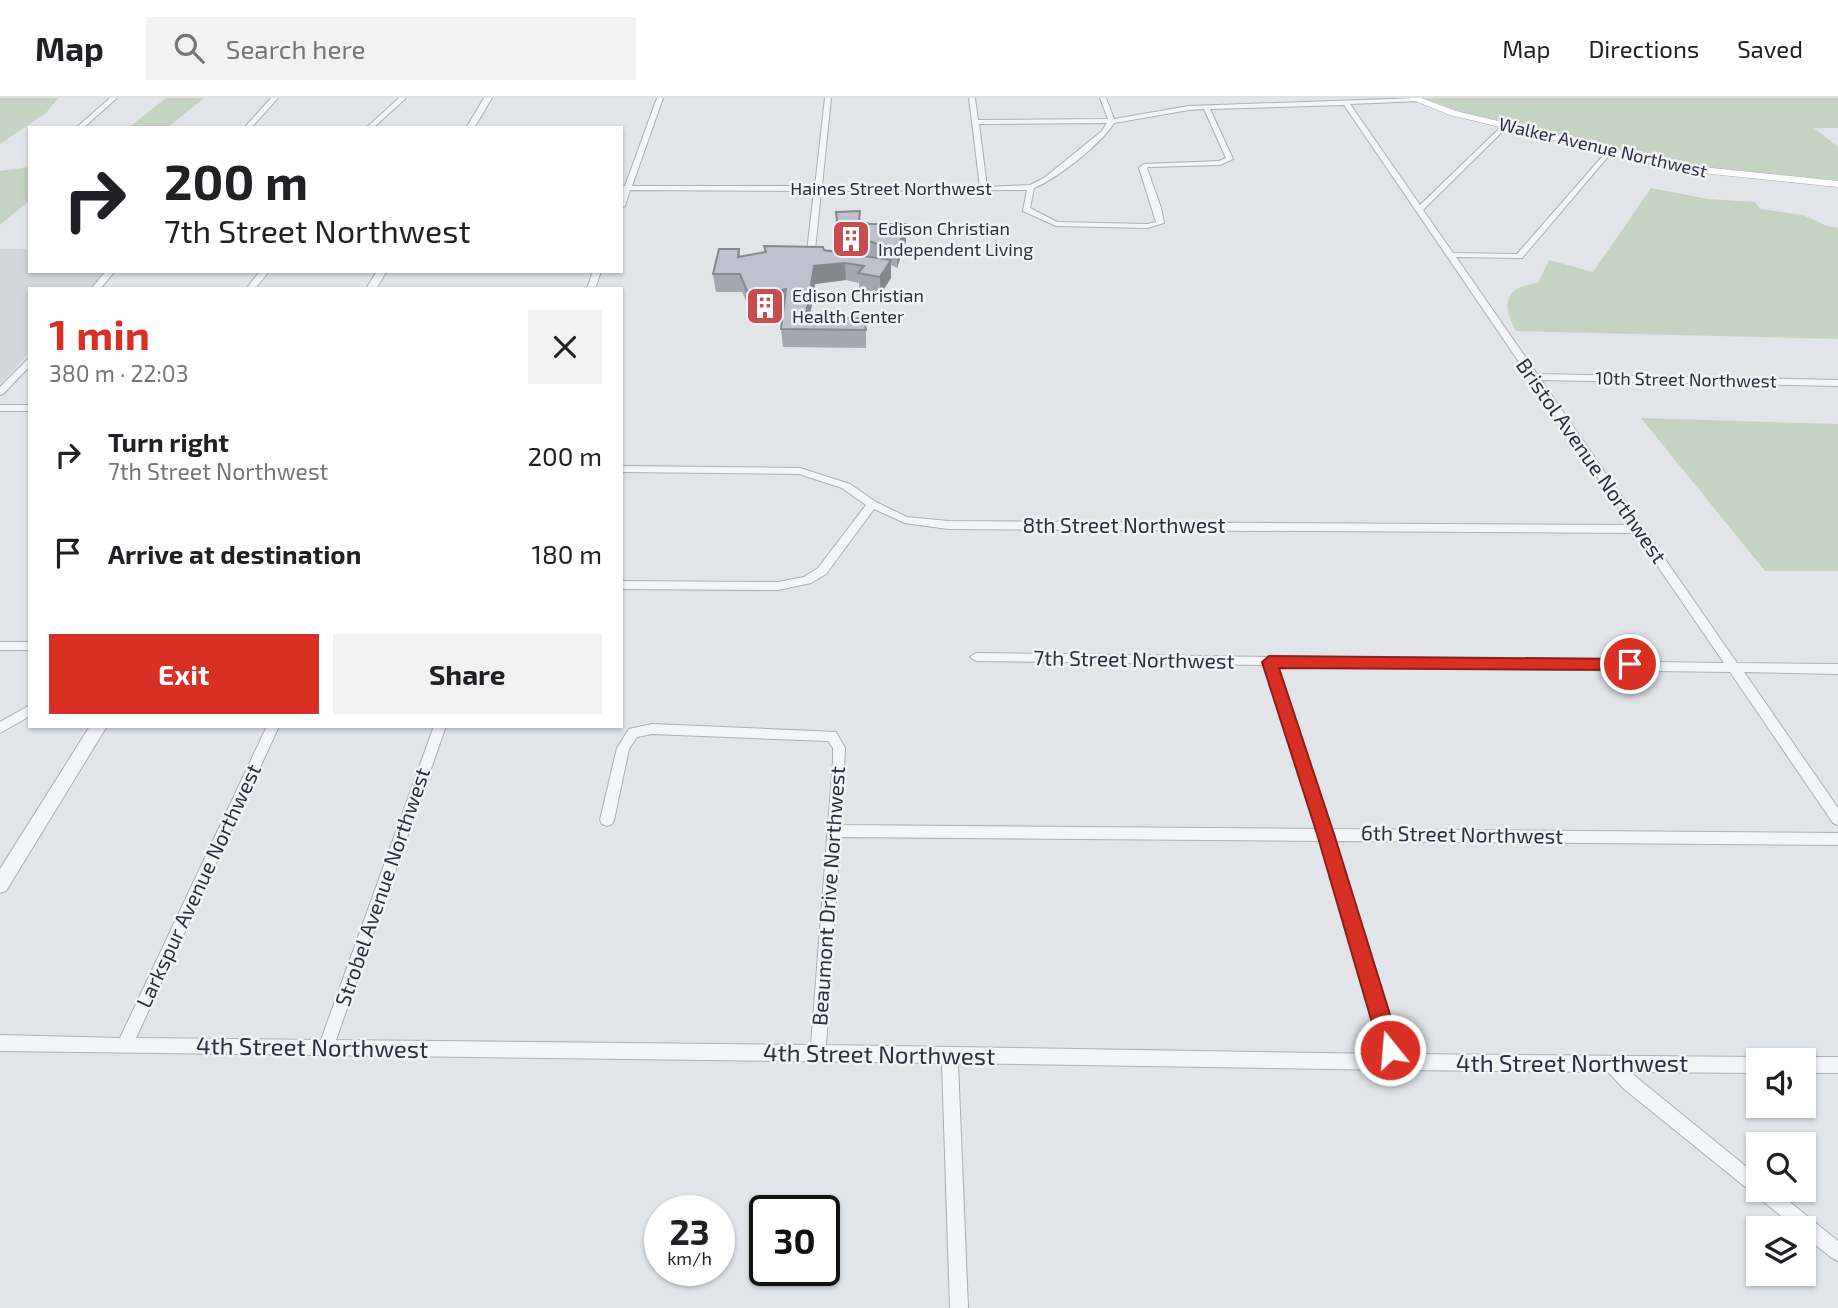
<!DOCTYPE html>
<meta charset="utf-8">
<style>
body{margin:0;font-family:"Exo 2",sans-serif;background:#f2f2f2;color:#202124;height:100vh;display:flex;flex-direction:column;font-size:26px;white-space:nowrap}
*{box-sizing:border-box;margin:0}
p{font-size:23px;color:#757577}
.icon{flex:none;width:38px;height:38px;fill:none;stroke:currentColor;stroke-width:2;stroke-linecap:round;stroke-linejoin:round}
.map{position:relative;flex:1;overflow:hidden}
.details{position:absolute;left:28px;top:189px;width:595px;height:441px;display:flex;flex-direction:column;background:#fff;border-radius:0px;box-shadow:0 2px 5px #0004}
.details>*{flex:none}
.top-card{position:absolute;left:28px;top:28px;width:595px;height:147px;border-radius:0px;box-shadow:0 2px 5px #0004;background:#fff;color:#202124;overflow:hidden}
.buttons{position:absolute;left:1746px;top:950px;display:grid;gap:14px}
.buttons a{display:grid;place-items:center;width:70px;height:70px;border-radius:0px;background:#fff;box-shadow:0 2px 5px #0004;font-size:35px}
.speed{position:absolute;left:644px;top:1097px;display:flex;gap:14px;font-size:35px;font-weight:700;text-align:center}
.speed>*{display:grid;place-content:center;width:91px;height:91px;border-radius:50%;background:#fff;box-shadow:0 2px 5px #0004;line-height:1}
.speed small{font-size:18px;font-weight:400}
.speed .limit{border:4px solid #111;border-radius:10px;background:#fff;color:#111}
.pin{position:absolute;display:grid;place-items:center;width:60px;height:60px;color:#fff;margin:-30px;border:4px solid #fff;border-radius:50%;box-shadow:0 2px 7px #0007}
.me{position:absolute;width:77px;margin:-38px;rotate:343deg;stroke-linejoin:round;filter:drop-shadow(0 0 5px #0008)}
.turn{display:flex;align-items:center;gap:24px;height:147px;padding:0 21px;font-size:32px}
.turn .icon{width:91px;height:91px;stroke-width:2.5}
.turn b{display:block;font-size:49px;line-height:60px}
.round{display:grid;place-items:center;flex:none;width:74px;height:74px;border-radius:0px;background:#f2f2f2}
.headline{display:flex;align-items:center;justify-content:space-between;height:119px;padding:0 21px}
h1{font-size:42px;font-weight:700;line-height:52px;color:#d93025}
.action{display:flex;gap:14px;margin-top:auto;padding:14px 21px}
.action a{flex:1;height:80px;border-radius:0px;background:#d93025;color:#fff;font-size:28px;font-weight:700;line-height:80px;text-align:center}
.action a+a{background:#f2f2f2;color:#202124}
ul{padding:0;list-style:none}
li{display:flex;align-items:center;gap:21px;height:98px;padding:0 21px}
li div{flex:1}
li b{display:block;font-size:26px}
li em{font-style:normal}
header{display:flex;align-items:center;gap:42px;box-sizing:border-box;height:98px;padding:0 35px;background:#fff;border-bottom:2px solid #e0e0e0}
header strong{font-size:33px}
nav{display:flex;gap:38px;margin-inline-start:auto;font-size:24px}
.search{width:490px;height:63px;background:#f2f2f2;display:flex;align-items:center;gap:18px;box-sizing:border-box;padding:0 24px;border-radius:0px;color:#757577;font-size:26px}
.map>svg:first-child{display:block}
</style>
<header>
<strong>Map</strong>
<div class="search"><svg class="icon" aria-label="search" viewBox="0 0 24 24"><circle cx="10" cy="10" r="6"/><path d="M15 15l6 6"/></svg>Search here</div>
<nav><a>Map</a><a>Directions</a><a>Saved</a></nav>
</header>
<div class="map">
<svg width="1838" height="1210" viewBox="0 0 1838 1210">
<rect width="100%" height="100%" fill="#e1e4e9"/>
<path fill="#d4d6de" d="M0,151h30v22h76l-17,18h-59v63l-30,32z"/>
<path fill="#c5d3c3" d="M0,0h58l-12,15 -46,31z
M166,0h38l-37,30h-39z
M1423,0h415v30h-24l24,19v34l-147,-14 -224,-53z
M30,69v33l-30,25v-54z
M1651,90l57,11 47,3 5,7 43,6 24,11 11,2v111l-322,-8c-15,-28 -11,-44 22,-48l11,-23 44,12z
M1641,320l197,6v147h-73z"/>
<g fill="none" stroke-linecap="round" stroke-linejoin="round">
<defs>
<path id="minor" d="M110,0h7l-34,30h-7z
M271,0h7l-27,30h-7z
M399,0h7l-33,30h-7z
M657,0h6l-31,88h183l10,-88h6l-9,88 158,1 -11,-89h6l3,22 130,-1 -8,-21h6l8,21 75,-13 229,-8 2,1v2l-70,3 70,101 83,-80 5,1 -85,84 30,43 64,1 90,-103h4v2l-89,105 -66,-1 81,117 301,6v6l-297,-6 196,283 101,1v10l-94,-2 94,136v17l-5,-2 -103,-151 -454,-6 55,163 507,4v12l-503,-4 65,213 359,3 6,2 -6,1v13l-129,-1 129,105v13h16l63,51v20l-6,-3 -28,-22v-8h-8l-172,-139 -16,-17 -209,-2 -4,2 -4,-2 -433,-7 10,245h-18l-8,-245 -942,-12v-16l120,3 147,-312h12l-143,312 185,2 113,-314h12l-110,314 475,5 22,-283v-14l-5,-7 -176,-7 -15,3 -8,12 -15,71 -2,4 -5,2 -5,-2 -2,-4 17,-72 12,-19 23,-5 184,8 9,16 -4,77 477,4 -54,-164 -288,-4 -6,-4 6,-4 748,10 -89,-130 -687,-4 -43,-6 -31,-14 -48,65 -15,9 -33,7 -157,-1v-8l157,1 26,-5 14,-9 48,-63 -24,-17 -43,-14 -178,-2v-6l179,2 50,16 26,18 31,15 41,4 682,4 -286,-420 -134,4 23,50 -13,6 -72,2 -1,1 14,40 3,15 -17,5 -91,-2 -33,-15 4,-21 -206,1 -7,69 -4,2 -4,-2 8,-69 -184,-1 -5,16 -4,2 2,-18h-2v-4h4zM1204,11l22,49 -7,3 -75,3 -5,4 17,54 -9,2 -90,-2 -27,-14 4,-20c24,-10 67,-44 80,-65l75,-13zM1107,25l-5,8 -58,47 -14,7 -43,2 -8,-63zM840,739l481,4 63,213 -558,-9z
M106,173h9l-15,18h-9z
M260,173h9l-14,18h-9z
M593,173h8l-6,18h-8z
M30,259v9l-27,28 -3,1v-8z
M0,307h30v6h-30z
M0,544h30v8h-30z
M30,607v11l-30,17v-11z
M1804,959h34v16h-34v-13h-6z"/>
<path id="tertiary" d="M484,0h8l-18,30h-8z
M377,173h10l-11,18h-10z
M90,628h17l-101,165 -6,2v-24z"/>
<path id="secondary" d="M1408,0h13l35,13 226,54 156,16v6l-156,-16 -232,-56z"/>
</defs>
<use href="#minor" stroke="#aaaeb6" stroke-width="2"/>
<use href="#tertiary" stroke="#aaaeb6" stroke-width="2"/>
<use href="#secondary" stroke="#aaaeb6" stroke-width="1"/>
<use href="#minor" fill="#f4f5f8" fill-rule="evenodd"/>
<use href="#tertiary" fill="#f4f5f8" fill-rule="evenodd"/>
<use href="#secondary" fill="#fff" fill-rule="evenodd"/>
</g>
<path fill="#a4a7af" d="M836,114l33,12h37v17l-9,27 -6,-3v13l-11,17 -21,-4v-8l-13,-3 -31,4 -5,32 56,14v18l-83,-1 -2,-18 3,-21 -10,2 -2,-4 -22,3 -8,-17h-26l-3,-18 26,-25 1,8 24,-4v-7l60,4 42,6 -27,-10z"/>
<path fill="#86888f" d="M906,126v17l-9,27v-17z
M891,162v18l-11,17v-18z
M845,165l1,17 -31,4 -7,45 -2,-14 8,-49z
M770,190l2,18 -22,3 -3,-18z
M786,191l2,18 -14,3 -2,-18z"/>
<path fill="#bfc2cc" stroke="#86888f" stroke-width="2" d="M860,113l-1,9 10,4h37l-9,27 -59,-21 -2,-18z
M764,148l59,1 1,3 67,10 -11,17 -22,-4 6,-7 -19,-3 -31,3 -8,49 58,4 2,11 -85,-1 5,-40 -14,3 -2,-4 -23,3 -7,-17h-27l6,-25h20l-1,8 28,-5z"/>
<path fill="#d93025" stroke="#8d1f18" stroke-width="2" d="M1269,558l361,3 8,5 -8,6 -351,-2 55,166 67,216 -3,7 -8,3 -7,-3 -3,-7 -63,-216 -55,-172z"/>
<defs>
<symbol id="building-square" viewBox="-11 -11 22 22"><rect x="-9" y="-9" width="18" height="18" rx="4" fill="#c84d50" stroke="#f1f3f7"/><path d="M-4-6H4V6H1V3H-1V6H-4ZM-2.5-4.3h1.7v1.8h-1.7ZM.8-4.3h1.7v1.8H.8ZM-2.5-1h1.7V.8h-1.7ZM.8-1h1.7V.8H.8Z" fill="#fff"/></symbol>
</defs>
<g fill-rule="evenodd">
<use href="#building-square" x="829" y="119" width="44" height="44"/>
<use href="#building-square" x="743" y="186" width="44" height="44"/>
</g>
<g text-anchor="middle" stroke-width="5" stroke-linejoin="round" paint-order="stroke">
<g font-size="18" fill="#2a3040" stroke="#f1f3f7">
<text transform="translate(1603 50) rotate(13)" y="6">Walker Avenue Northwest</text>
<text x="891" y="97">Haines Street Northwest</text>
<text transform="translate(1686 282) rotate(1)" y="6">10th Street Northwest</text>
</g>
<g font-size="18" fill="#2a3040" stroke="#f1f3f7" text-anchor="start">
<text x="878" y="137">Edison Christian<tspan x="878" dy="21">Independent Living</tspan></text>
<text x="792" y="204">Edison Christian<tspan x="792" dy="21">Health Center</tspan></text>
</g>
<g font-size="21" fill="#2a3040" stroke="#f1f3f7">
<text transform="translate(1591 363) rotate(55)" y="7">Bristol Avenue Northwest</text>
<text x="1124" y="435">8th Street Northwest</text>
<text transform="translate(1134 562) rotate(1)" y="7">7th Street Northwest</text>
<text transform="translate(1462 737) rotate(1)" y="7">6th Street Northwest</text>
<text transform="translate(199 788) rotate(-65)" y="7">Larkspur Avenue Northwest</text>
<text transform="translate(383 789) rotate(-71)" y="7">Strobel Avenue Northwest</text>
<text transform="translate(829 798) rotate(-86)" y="7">Beaumont Drive Northwest</text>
</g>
<g font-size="24" fill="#2a3040" stroke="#f1f3f7">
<text transform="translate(312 950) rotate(1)" y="8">4th Street Northwest</text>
<text transform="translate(879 957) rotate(1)" y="8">4th Street Northwest</text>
<text x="1572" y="974">4th Street Northwest</text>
</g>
</g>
</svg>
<div class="buttons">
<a><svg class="icon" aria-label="sound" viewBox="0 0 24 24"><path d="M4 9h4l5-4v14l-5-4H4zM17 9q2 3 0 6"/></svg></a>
<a><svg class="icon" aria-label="search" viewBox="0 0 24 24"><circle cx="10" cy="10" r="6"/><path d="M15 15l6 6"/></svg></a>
<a><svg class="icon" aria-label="layers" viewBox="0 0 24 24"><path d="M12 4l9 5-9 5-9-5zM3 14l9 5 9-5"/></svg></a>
</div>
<div class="speed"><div>23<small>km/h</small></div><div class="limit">30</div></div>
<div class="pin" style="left:1630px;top:566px;background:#d93025"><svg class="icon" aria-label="arrive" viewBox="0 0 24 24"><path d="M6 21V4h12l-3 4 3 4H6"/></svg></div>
<svg class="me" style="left:1390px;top:952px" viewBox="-20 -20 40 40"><circle r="17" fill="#d93025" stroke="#fff" stroke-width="3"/><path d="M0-11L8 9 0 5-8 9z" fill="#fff"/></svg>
<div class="top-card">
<div class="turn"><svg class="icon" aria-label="right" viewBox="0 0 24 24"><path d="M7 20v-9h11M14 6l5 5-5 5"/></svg><div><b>200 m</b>7th Street Northwest</div></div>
</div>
<section class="details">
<div class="headline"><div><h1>1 min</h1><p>380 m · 22:03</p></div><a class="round"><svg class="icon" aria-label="close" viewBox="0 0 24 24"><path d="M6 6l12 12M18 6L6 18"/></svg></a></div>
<ul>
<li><svg class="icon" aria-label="right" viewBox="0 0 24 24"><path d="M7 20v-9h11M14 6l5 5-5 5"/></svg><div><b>Turn right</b><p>7th Street Northwest</p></div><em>200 m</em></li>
<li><svg class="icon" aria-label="arrive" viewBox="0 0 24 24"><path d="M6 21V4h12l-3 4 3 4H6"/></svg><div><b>Arrive at destination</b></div><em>180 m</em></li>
</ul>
<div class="action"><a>Exit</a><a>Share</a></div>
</section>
</div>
